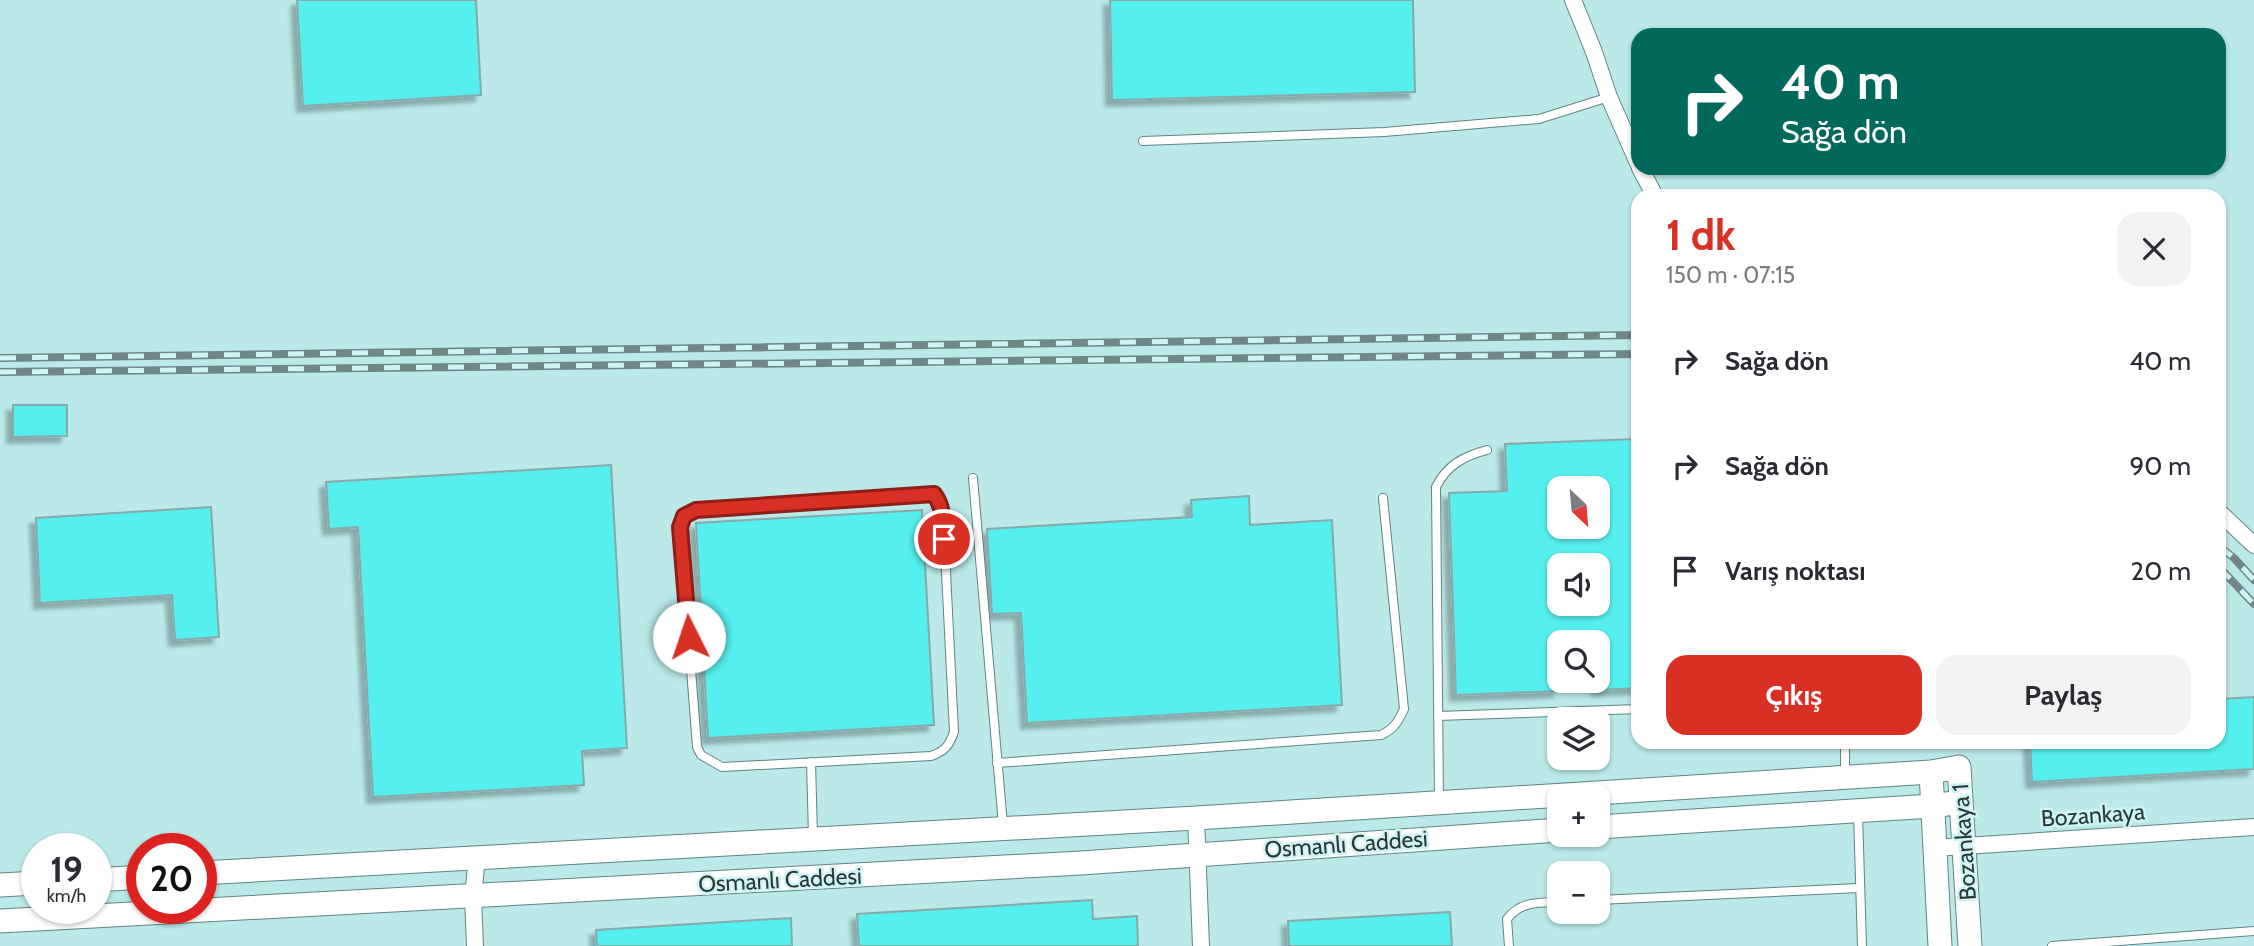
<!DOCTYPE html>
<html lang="tr">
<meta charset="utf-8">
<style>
body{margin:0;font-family:Cabin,sans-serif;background:#f2f2f3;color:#2b2b33;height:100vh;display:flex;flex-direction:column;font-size:26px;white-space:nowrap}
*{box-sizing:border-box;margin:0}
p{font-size:23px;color:#7c7c81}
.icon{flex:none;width:38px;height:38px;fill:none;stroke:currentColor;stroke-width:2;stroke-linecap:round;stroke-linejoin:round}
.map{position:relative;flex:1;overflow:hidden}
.drawer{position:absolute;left:1631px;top:189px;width:595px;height:560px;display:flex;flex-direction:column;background:#fff;border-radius:21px;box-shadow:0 2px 5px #0004}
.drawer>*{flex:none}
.top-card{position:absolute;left:1631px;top:28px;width:595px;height:147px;border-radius:21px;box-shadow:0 2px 5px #0004;background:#00695c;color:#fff;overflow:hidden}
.needle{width:46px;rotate:154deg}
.tools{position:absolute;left:1547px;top:476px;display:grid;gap:14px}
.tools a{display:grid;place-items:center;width:63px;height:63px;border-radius:14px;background:#fff;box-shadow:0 2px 5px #0004;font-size:35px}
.speed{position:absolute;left:21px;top:833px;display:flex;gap:14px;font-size:35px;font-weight:700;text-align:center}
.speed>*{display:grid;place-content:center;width:91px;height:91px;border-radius:50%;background:#fff;box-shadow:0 2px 5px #0004;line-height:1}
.speed small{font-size:18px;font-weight:400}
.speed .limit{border:10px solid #d22;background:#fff;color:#111}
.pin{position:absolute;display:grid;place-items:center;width:60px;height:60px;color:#fff;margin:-30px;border:4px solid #fff;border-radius:50%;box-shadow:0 2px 7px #0007}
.me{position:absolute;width:77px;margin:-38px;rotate:356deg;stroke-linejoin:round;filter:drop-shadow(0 0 5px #0008)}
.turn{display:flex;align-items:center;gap:24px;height:147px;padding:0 35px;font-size:32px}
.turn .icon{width:91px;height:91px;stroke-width:2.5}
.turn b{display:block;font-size:49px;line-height:60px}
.round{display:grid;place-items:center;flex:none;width:74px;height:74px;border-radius:21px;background:#f2f2f3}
.overview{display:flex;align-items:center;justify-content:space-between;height:119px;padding:0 35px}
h1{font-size:42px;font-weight:700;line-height:52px;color:#d93025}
.primary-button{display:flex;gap:14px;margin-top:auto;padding:14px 35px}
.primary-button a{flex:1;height:80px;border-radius:21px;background:#d93025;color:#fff;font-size:28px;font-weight:700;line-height:80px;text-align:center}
.primary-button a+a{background:#f2f2f3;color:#2b2b33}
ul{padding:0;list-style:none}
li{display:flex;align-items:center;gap:21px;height:105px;padding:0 35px}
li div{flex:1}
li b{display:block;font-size:26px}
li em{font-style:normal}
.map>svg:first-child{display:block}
</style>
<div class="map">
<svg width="2254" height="946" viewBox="0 0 2254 946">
<defs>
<filter id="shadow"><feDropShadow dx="-6" dy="6" stdDeviation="2" flood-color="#0004"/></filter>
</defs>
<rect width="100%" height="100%" fill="#cff4f3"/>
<path fill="#bae9e8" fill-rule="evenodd" d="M0,0h2254v946h-2254zM1638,35h581v133h-581zM1638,196h581v546h-581zM1559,488h39v39h-39zM1559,565h39v39h-39zM1559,642h39v39h-39zM1559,719h39v39h-39zM1559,796h39v39h-39zM37,849h59v59h-59zM142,849h59v59h-59zM1559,873h39v39h-39z"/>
<path fill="#57efef" stroke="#87aaa9" stroke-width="2" fill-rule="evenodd" filter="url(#shadow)" d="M297,0h179l5,95 -178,11z
M1110,0h303l2,92 -303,8z
M13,405h54v31l-54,1z
M1636,439l2,249 -40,2v-48h-39v49l-103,4 -7,-202 58,-2 -2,-47zM1559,488h39v39h-39zM1559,565h39v39h-39z
M611,465l16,283 -45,3 2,34 -211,12 -15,-270 -29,2 -3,-47z
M1249,496l1,29 82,-5 10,185 -315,18 -6,-110 -29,1 -5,-85 205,-12 -1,-17z
M211,507l8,130 -44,3 -3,-45 -132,8 -4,-85z
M922,510l12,215 -226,13 -12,-215z
M2254,697v72l-222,13 -2,-40h189v-43z
M1092,900l1,19 44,-3 1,30h-279l-2,-32z
M1450,912l2,34h-163l-1,-25z
M791,918l1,28h-195l-1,-16z"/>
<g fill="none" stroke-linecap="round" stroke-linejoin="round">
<defs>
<path id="lane" d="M1143,141l241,-9 155,-13 70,-22
M973,478l30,347
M934,494l6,7 3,11 11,220c-5,14 -9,19 -23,24l-209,11 -21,-12 -4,-8 -17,-220 4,-12 12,-5z
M1438,716l200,-7
M1845,742v34
M811,762l2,74
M997,763l384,-28c13,-6 17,-13 23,-26l-21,-211
M1439,799l-3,-312c11,-22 28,-31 51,-37
M1858,813l4,133
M1598,900l261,-12
M1509,946l-2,-27c14,-18 31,-16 52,-17
M2052,946l202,-15"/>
<path id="street" d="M1573,0l21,52 15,45 29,66
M1640,168l15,28
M2219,512l35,33
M1196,818l5,128
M1934,848l320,-21
M475,946l-2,-49 4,-40"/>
<path id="secondary" d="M1931,772l9,174
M1598,827l334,-21 29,-4
M201,873l995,-55 735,-46 28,-5 11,179
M96,880l46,-3
M0,885l37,-2
M0,921l1081,-58 478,-33"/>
</defs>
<use href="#lane" stroke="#618483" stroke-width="10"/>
<use href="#street" stroke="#618483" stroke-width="18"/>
<use href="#secondary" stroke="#618483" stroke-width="25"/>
<use href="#lane" stroke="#fff" stroke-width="8"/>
<use href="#street" stroke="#fff" stroke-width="16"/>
<use href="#secondary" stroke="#fff" stroke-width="23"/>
<defs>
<path id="rail" d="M0,358l1638,-23
M0,372l1638,-18
M2219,546l15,12 20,22
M2219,567l35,37"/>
</defs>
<use href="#rail" stroke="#708787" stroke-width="8"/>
<use href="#rail" stroke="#cff4f3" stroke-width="5" stroke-dasharray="16" stroke-linecap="butt"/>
</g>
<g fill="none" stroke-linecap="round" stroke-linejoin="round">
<defs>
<path id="route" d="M689,637l-9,-110 4,-11 12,-6 238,-16c10,13 9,29 10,45"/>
</defs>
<use href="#route" stroke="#8d1f18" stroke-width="18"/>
<use href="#route" stroke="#d93025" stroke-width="12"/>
</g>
<g text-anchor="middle" stroke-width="5" stroke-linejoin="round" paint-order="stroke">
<g font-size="23" fill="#2a3838" stroke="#cff4f3">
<text transform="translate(2093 815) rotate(-4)" y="8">Bozankaya</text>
<text transform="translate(1964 842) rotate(-94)" y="8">Bozankaya 1</text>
<text transform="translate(1346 844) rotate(-4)" y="8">Osmanlı Caddesi</text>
<text transform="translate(780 880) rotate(-3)" y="8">Osmanlı Caddesi</text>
</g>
</g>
</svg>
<div class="tools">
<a><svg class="needle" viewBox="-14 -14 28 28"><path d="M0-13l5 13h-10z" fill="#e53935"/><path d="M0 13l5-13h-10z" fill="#7c7c81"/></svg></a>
<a><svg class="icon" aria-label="sound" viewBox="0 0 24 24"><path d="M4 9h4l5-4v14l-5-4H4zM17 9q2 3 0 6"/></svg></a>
<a><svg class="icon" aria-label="search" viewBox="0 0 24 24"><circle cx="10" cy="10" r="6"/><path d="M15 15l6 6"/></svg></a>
<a><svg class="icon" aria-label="layers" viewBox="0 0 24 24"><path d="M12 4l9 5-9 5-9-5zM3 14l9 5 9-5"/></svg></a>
<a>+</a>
<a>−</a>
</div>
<div class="speed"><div>19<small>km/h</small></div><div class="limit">20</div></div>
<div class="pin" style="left:944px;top:539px;background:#d93025"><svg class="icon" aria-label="arrive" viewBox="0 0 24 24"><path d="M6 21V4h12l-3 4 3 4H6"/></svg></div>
<svg class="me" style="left:689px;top:637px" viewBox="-20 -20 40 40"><circle r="19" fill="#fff"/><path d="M0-13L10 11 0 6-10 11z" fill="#d93025"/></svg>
<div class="top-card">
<div class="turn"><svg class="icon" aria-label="right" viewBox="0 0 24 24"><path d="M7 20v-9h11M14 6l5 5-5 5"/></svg><div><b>40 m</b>Sağa dön</div></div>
</div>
<section class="drawer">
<div class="overview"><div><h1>1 dk</h1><p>150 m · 07:15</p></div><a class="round"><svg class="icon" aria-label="close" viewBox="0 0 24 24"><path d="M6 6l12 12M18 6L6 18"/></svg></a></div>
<ul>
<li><svg class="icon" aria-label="right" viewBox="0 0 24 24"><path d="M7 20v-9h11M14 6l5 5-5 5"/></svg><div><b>Sağa dön</b></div><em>40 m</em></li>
<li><svg class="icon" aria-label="right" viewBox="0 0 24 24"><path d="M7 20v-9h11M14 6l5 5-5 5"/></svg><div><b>Sağa dön</b></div><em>90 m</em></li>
<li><svg class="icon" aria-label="arrive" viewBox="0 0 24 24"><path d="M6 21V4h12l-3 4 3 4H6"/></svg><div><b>Varış noktası</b></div><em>20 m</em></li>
</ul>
<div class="primary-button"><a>Çıkış</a><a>Paylaş</a></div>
</section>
</div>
